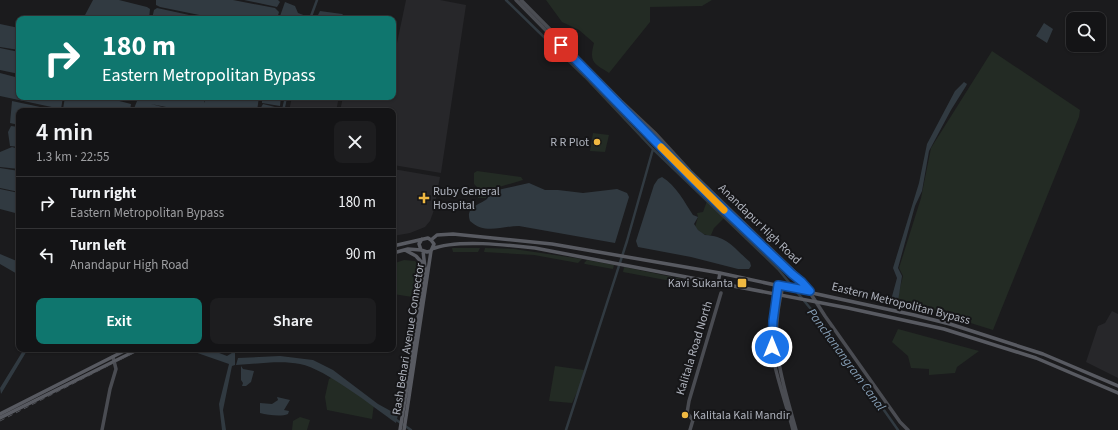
<!DOCTYPE html>
<meta charset="utf-8">
<style>
body{margin:0;font-family:"Source Sans 3",sans-serif;background:#1d1d1f;color:#f1f3f6;height:100vh;display:flex;flex-direction:column;font-size:15px;white-space:nowrap}
*{box-sizing:border-box;margin:0}
p{font-size:13px;color:#9d9ea1}
.icon{flex:none;width:22px;height:22px;fill:none;stroke:currentColor;stroke-width:2;stroke-linecap:round;stroke-linejoin:round}
.map{position:relative;flex:1;overflow:hidden}
.drawer{position:absolute;left:16px;top:108px;width:380px;height:244px;display:flex;flex-direction:column;background:#141416;border-radius:8px;box-shadow:0 1px 3px #0004,0 0 0 1px #333335}
.drawer>*{flex:none}
.top-card{position:absolute;left:16px;top:16px;width:380px;height:84px;border-radius:8px;box-shadow:0 1px 3px #0004,0 0 0 1px #333335;background:#0f766e;color:#fff;overflow:hidden}
.tools{position:absolute;left:1066px;top:12px;display:grid;gap:8px}
.tools a{display:grid;place-items:center;width:40px;height:40px;border-radius:8px;background:#141416;box-shadow:0 1px 3px #0004,0 0 0 1px #333335;font-size:20px}
.pin{position:absolute;display:grid;place-items:center;width:34px;height:34px;color:#fff;margin:-17px;border-radius:8px;box-shadow:0 2px 6px #0006}
.me{position:absolute;width:44px;margin:-22px;rotate:0deg;stroke-linejoin:round;filter:drop-shadow(0 0 3px #0008)}
.turn{display:flex;align-items:center;gap:14px;height:84px;padding:0 20px;font-size:18px}
.turn .icon{width:52px;height:52px;stroke-width:2.5}
.turn b{display:block;font-size:28px;line-height:34px}
.round{display:grid;place-items:center;flex:none;width:42px;height:42px;border-radius:8px;background:#1d1d1f}
.overview{display:flex;align-items:center;justify-content:space-between;height:68px;padding:0 20px}
h1{font-size:24px;font-weight:600;line-height:30px}
.cta{display:flex;gap:8px;margin-top:auto;padding:8px 20px}
.cta a{flex:1;height:46px;border-radius:8px;background:#0f766e;color:#fff;font-size:16px;font-weight:600;line-height:46px;text-align:center}
.cta a+a{background:#1d1d1f;color:#f1f3f6}
ul{padding:0;list-style:none}
li{display:flex;align-items:center;gap:12px;height:52px;padding:0 20px;border-top:1px solid #333335}
li div{flex:1}
li b{display:block;font-size:15px}
li em{font-style:normal}
.map>svg:first-child{display:block}
</style>
<div class="map">
<svg width="1118" height="430" viewBox="0 0 1118 430">
<rect width="100%" height="100%" fill="#1b1b1d"/>
<path fill="#27272a" d="M406,0h34l26,5 -25,168 -48,-8v-54h-53l3,-14h50v-35z
M292,97h47l-3,14h-47z
M393,169l47,8 -6,33 -4,11 -5,6 -15,6 -17,3z
M1112,311l6,3v64l-32,-16 12,-36 7,-3z"/>
<path fill="#232b24" d="M546,0h166l-10,6 -52,1v15l-41,51c-16,-10 -20,-11 -15,-30l-15,-13 -17,-8z
M992,51l88,59 -1,7 -86,213 -96,-30 6,-24 -4,-8 22,-70 10,-50z
M593,133l16,2 -4,17 -15,-1z
M477,171l44,6 2,3 -34,10 -3,8h-8v-10l-4,-4v-11z
M707,201l17,17 -10,10 -3,7c-7,1 -11,-3 -16,-8l3,-10 -1,-4 6,-1z
M452,248h28l-2,4h-25z
M485,248l29,1 68,10 -4,4 -44,-8 -50,-3z
M404,260l11,1 7,8 -3,29 -26,-4 2,-31z
M587,260l27,5 -1,4 -28,-5 -1,-1z
M624,267l63,13v4l-64,-12z
M898,329l81,22 -22,16 -2,6 -26,2v-6l-18,-1 -3,-12 -16,-14z
M555,366l29,4 -4,16 -8,17 -23,-2z
M335,376l39,28 -2,15 -45,-9 -2,-13 4,-18z
M300,417l10,3 -3,10h-15l1,-9z"/>
<path fill="#313a41" d="M93,0h26l28,7 3,2 -1,10h-44l-20,-4z
M156,0h77l42,8 4,4 -2,7h-58l-59,-12 -4,-2z
M244,0h34l2,2 -3,5z
M285,2l10,4 3,7 8,3 -1,3h-26z
M157,8l46,10 4,1h-55l2,-9z
M320,11l22,3 6,5h-32z
M1044,23l9,6 -6,14 -11,-7z
M0,24l19,4v22l-19,-3z
M0,48l19,4v22l-19,-4z
M0,73l19,5v19h44l-2,12 -61,-13z
M964,82l3,2 -1,2 -15,24 -22,41 -7,40 -7,15 -17,62 4,8 -4,25 -7,-1 6,-22 -4,-10 26,-85 8,-39 28,-53z
M65,97h39l27,7 -1,7h-62l-5,-2z
M136,97h68v6l2,-6h53l-2,14h-71l-35,-7 27,7h-45l4,-10z
M262,97h19l-1,9 -18,-3z
M12,101l47,10h-40v14l-9,-2z
M263,104l16,4v3h-20z
M11,126l8,1v20l-9,-1 -2,-14z
M12,147l7,2v20l-19,-2v-15z
M0,168l19,3v21l-19,-4z
M662,177c14,8 23,26 31,38l5,2 -4,7 4,6 7,5c22,1 29,13 45,27l1,4 -2,3h-11l-47,-12 -53,-10 -2,-6 18,-56 4,-6z
M529,183l16,7h13l25,3 34,-4 10,4 2,4 -14,46 -96,-17c-18,0 -34,9 -49,-5 -5,-14 9,-16 17,-22 2,-3 4,-6 6,-8z
M0,189l19,4v21l-19,-5z
M0,254l19,8v13l-19,-11z
M24,349h4l-27,45 -1,-6z
M186,349h23l18,7 8,-5v14l-3,1 -9,44 3,20h-4l-3,-26 10,-40z
M280,356l33,4 20,10 45,34 20,11 -2,8c-23,-16 -70,-54 -96,-59 -20,-4 -43,0 -64,1l2,-7z
M241,366l2,3 11,2 -3,11 -5,4h-4l1,-3 -2,-3z
M277,397l13,3 -6,10 5,1 -1,3c-7,3 -20,1 -28,-1v-10l12,1 6,-4z"/>
<g fill="none" stroke-linecap="round" stroke-linejoin="round">
<path stroke="#313a41" stroke-width="2.5" d="M506,0l79,77 68,72 125,120 46,56 74,105
M310,19l7,-19
M283,111l3,-14
M395,419l16,11
M566,430l61,-189 26,-92"/>
<path stroke="#4a4c52" stroke-width="3.5" d="M516,0l178,181 102,97 6,3
M521,0l100,101 34,32 35,38 110,106 25,39 75,106 8,8
M778,285c-5,25 -9,52 -4,77 5,23 13,45 19,68
M783,286c-15,57 -2,90 13,144
M102,430l8,-41 6,-20 -3,-12
M690,430l3,-10 -6,-7 2,-12 32,-108"/>
<path stroke="#585a61" stroke-width="3.5" d="M431,240l6,-5 16,-1 99,10 168,29 194,42 36,9 93,30 75,32
M393,246l35,-8 3,2 3,4 -3,7 -4,1 -6,-2 -2,-6 3,-5
M432,249c24,-10 77,-4 103,-1l313,60 96,21 92,29 82,35
M405,250l11,6 8,9
M393,253l15,-4 13,1
M718,283l2,-10
M0,414l128,-65
M0,418l139,-69
M400,430l24,-149 1,-13 -2,-17
M404,430l27,-179"/>
<path stroke="#4f5157" stroke-width="1" stroke-dasharray="5 4" stroke-linecap="butt" d="M0,421l141,-72"/>
</g>
<g fill="none" stroke-linecap="round" stroke-linejoin="round">
<defs>
<path id="route" d="M561,45l133,136 98,93 10,8 8,9 -32,-6 -5,36 -1,26"/>
</defs>
<use href="#route" stroke="#114b97" stroke-width="10"/>
<use href="#route" stroke="#1a73e8" stroke-width="7"/>
<path stroke="#f59e0b" stroke-width="7" d="M661,147l63,63"/>
</g>
<g fill="#efb841" stroke="#161618" stroke-width="1.5">
<circle cx="597" cy="142" r="4"/>
<path d="M422 192h4v4h4v4h-4v4h-4v-4h-4v-4h4z"/>
<rect x="737" y="278" width="10" height="10" rx="2"/>
<circle cx="685" cy="415" r="4"/>
</g>
<g text-anchor="middle" stroke-width="4" stroke-linejoin="round" paint-order="stroke">
<g font-size="12" fill="#aeb2bc" stroke="#161618" text-anchor="end">
<text x="589" y="146">R R Plot</text>
<text x="433" y="195" text-anchor="start">Ruby General<tspan x="433" dy="14">Hospital</tspan></text>
<text x="733" y="287">Kavi Sukanta</text>
<text x="693" y="419" text-anchor="start">Kalitala Kali Mandir</text>
</g>
<g font-size="12" fill="#aeb2bc" stroke="#161618">
<text transform="translate(760 224) rotate(44)" y="4">Anandapur High Road</text>
<text transform="translate(901 303) rotate(14)" y="4">Eastern Metropolitan Bypass</text>
<text transform="translate(408 339) rotate(-81)" y="4">Rash Behari Avenue Connector</text>
<text transform="translate(694 348) rotate(-73)" y="4">Kalitala Road North</text>
</g>
<g font-size="13" font-style="italic" fill="#869fb6" stroke="#161618">
<text transform="translate(847 359) rotate(54)" y="5">Panchanangram Canal</text>
</g>
</g>
</svg>
<div class="tools">
<a><svg class="icon" aria-label="search" viewBox="0 0 24 24"><circle cx="10" cy="10" r="6"/><path d="M15 15l6 6"/></svg></a>
</div>
<div class="pin" style="left:561px;top:45px;background:#d93025"><svg class="icon" aria-label="arrive" viewBox="0 0 24 24"><path d="M6 21V4h12l-3 4 3 4H6"/></svg></div>
<svg class="me" style="left:772px;top:347px" viewBox="-20 -20 40 40"><circle r="17" fill="#1a73e8" stroke="#fff" stroke-width="3"/><path d="M0-11L8 9 0 5-8 9z" fill="#fff"/></svg>
<div class="top-card">
<div class="turn"><svg class="icon" aria-label="right" viewBox="0 0 24 24"><path d="M7 20v-9h11M14 6l5 5-5 5"/></svg><div><b>180 m</b>Eastern Metropolitan Bypass</div></div>
</div>
<section class="drawer">
<div class="overview"><div><h1>4 min</h1><p>1.3 km · 22:55</p></div><a class="round"><svg class="icon" aria-label="close" viewBox="0 0 24 24"><path d="M6 6l12 12M18 6L6 18"/></svg></a></div>
<ul>
<li><svg class="icon" aria-label="right" viewBox="0 0 24 24"><path d="M7 20v-9h11M14 6l5 5-5 5"/></svg><div><b>Turn right</b><p>Eastern Metropolitan Bypass</p></div><em>180 m</em></li>
<li><svg class="icon" aria-label="left" viewBox="0 0 24 24"><path d="M17 20v-9H6M10 6l-5 5 5 5"/></svg><div><b>Turn left</b><p>Anandapur High Road</p></div><em>90 m</em></li>
</ul>
<div class="cta"><a>Exit</a><a>Share</a></div>
</section>
</div>
